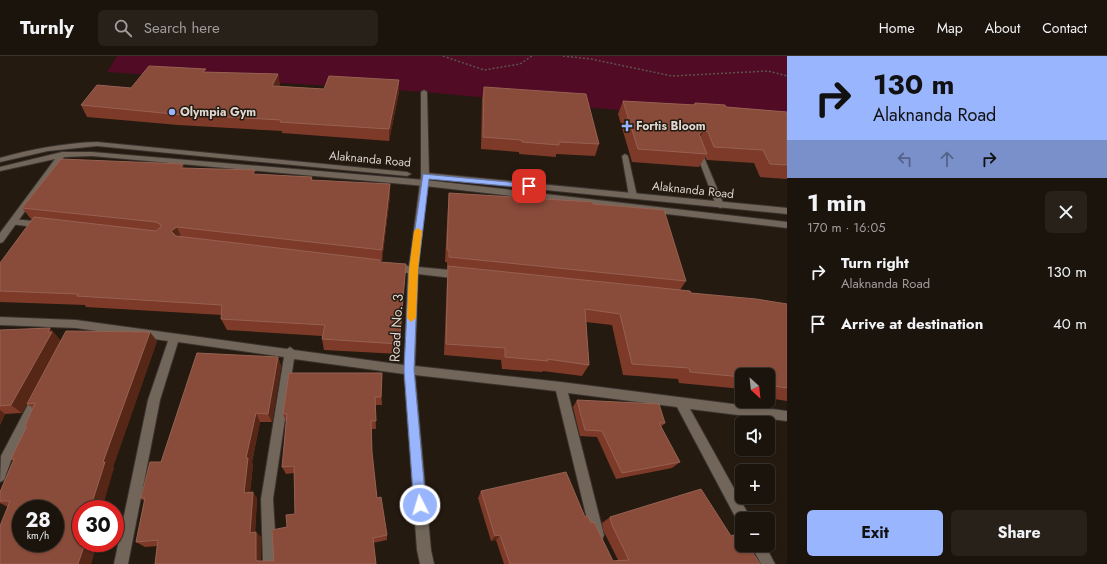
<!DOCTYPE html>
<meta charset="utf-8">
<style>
body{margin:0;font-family:Jost,sans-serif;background:#28211a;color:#f1f3f6;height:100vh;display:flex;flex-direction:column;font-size:15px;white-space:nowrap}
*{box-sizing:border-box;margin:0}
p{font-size:13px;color:#a09e9d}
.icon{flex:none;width:22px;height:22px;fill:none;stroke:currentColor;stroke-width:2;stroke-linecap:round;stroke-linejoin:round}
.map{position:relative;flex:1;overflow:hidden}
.sheet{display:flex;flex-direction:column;background:#1b140c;width:320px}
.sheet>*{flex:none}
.top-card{background:#99b5fd;color:#111;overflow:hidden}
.needle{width:26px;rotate:153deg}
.buttons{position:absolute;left:735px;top:312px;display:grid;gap:8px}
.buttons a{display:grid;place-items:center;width:40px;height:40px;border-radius:6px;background:#1b140c;box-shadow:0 1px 3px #0004,0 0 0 1px #39332d;font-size:20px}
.speed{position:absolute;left:12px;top:444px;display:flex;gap:8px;font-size:20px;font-weight:700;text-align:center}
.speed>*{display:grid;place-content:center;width:52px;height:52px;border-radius:50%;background:#1b140c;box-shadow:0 1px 3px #0004,0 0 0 1px #39332d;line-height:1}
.speed small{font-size:10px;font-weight:400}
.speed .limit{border:6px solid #d22;background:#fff;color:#111}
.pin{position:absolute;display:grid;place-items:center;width:34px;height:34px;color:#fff;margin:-17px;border-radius:8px;box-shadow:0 2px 6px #0006}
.me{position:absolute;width:44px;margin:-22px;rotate:355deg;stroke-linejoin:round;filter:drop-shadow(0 0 3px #0008)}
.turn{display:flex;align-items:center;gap:14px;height:84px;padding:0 20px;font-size:18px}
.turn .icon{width:52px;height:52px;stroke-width:2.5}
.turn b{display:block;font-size:28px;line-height:34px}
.lanes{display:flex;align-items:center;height:38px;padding:0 20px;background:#0003;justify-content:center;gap:20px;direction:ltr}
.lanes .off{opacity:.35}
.round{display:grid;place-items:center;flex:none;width:42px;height:42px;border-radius:6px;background:#28211a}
.head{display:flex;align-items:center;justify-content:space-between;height:68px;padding:0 20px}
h1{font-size:24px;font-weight:700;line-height:30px}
.cta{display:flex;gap:8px;margin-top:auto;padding:8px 20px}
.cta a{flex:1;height:46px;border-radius:6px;background:#99b5fd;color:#111;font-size:16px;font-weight:700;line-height:46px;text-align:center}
.cta a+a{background:#28211a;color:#f1f3f6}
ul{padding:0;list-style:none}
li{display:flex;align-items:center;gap:12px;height:52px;padding:0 20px}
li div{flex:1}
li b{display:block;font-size:15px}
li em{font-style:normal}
header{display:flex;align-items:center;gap:24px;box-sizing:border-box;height:56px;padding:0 20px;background:#1b140c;border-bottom:1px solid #39332d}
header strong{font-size:19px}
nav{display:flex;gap:22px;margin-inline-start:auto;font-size:14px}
.search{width:280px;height:36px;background:#28211a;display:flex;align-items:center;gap:10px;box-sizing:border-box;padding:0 14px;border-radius:6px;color:#a09e9d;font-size:15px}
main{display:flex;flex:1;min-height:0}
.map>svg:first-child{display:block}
</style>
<header>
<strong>Turnly</strong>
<div class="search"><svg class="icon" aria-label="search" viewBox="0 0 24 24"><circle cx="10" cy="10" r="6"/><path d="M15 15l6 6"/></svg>Search here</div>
<nav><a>Home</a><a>Map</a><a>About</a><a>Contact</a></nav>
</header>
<main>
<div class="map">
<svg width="787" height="508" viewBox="0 0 787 508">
<rect width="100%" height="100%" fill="#241a10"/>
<path fill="#510b25" d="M117,0h670v70l-362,-34 -318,-20z"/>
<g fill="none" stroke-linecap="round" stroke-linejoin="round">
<defs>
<path id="service" d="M698,92l3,2 23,55 -1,2 -3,1 -4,-3 -21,-55z
M625,98l3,2 9,40 -4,2 -4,-2 -7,-40z"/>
<path id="minor" d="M424,34l3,2 2,84 -11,91 43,4 5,4 -5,4 -43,-5 -3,92 146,16 226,29v10l-97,-12 61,110h-9v6l-3,-1 -62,-117 -109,-14 36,142 -2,5 -5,2 -5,-2 -36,-149 -141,-16 16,175 3,14h-14l-3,-14 -13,-176 -110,-15 -21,140 4,65h-14l-2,-65 23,-142 -106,-15 -18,58 -32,164h-14l34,-164 20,-59 -92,-13 -76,-3v-8l76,3 211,29 3,-2 4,3 110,15 4,-92 -15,-2 -5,-3 5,-3 16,1 12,-90v-84z
M13,163l30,3 4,3 -4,3 -33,-4 -1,-2z
M38,336l4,1 2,4 -32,61 -8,22 -4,2 1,-26 33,-63z
M751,489h14l10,19h-14z"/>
<path id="tertiary" d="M97,86l310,30 4,2 -4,2 -310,-30 -49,5 -48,11v-4c32,-9 64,-15 97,-16z
M62,96h30l333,28 362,42v6l-362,-42 -333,-30 -28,1 -61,85 -3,1v-10l55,-74 -55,12v-4z
M427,117l360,35v6l-363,-36 -1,-2z"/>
</defs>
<use href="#service" stroke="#3b332f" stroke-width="2"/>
<use href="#minor" stroke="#3b332f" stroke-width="2"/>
<use href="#tertiary" stroke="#3b332f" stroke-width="2"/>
<path stroke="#5d544c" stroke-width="1.5" stroke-dasharray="2 2" stroke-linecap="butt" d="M443,0l41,14 36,-6 12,-8
M563,0l28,3 81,17 96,-5 19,5"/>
<use href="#service" fill="#72665a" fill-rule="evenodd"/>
<use href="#minor" fill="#72665a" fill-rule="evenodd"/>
<use href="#tertiary" fill="#72665a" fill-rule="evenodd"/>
</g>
<path fill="#7e3a28" d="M207,16l71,2 2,12 44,3 75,-9v12l-10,49 -107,-8v-2l-104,-6 -91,-8 -6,-12 50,-17z
M484,31l115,57 -4,12 -39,-2v3l-37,-3v-2l-38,-3 1,-50z
M623,45l70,4 2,-2 31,4 61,5v67l-27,-2 -6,-14 -47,-3 -2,-3 -6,10 -67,-5 -14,-48z
M184,112l72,7 56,2v3l78,16 -8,65h-2v1l25,13 -6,79 -75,-4 -2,-11v-3l-95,-6 -6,-11 1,-4 -136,-8 -1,-2 -85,-3v-39l33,-43 -2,-1 -9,-11z
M449,137l144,11 93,77 -6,9 11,3 96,11v97l-19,-3v-23h-26v14l-63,-6 -1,-4 -55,-4 -11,-50 -26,-3 3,43 -7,11 -39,-5 -1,1 -40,-3 -1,-9 -57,-5 3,-76 1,-10 -1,-1v-6h-2l3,-57z
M0,274l58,7v1l3,3 -39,72 -17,1 -5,11z
M157,285l-44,126 1,1 -33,75h16l-6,21 -83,-57 -8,-4v-11l14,-31 -3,-2 16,-32 -2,-1 8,-18 -6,-4z
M278,301l3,9 -9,56h-12l-8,40 1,3 -3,27 7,6 -2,34 6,5v24h13l13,-34 8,-13 -1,-41 -8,1 -4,-7 4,-45 -3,-8 99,-41v32h-7l1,24h-4v28l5,41 10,37v5l-14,3 3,21h-221l2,-18 -12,1 -9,-5 8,-41 -3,-3 20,-36z
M577,344l88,23 -4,4 19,35 -8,6 -56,11 -19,-42 -17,-1 -7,-29z
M481,435l104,26 6,6 22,38 5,-1 -15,-30 -1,-7 8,-6 121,19 29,28h-256l-8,-24 -5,1 -13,-43z"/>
<path fill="#562617" d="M278,18l2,12 -5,11 -3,-11z
M399,24v12l-10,49v-12z
M704,74l-7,13 2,-9z
M183,108l5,12 -7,-8z
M390,128v12l-8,65v-11z
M177,171l5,12 -6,4 -5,-12z
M406,208l-1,11 -6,79v-10z
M50,272l8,9v1l3,3 -39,72 -11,-8z
M150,276l7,9 -44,126 1,1 -12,41h-12l13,-47z
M278,301l3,9 -9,56 -4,-8z
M382,317v32l-1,-8z
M0,354l5,4 -5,11z
M256,357l4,9 -8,40 1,3 -4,34 -5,-6 2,-35z
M253,436l4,6 -2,40 -5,-5z
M256,476l5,5v27l-5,-4z
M500,479l-4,5 -5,1 4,-5z
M85,487h12l-6,21h-13z"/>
<path fill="#894b3a" stroke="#966152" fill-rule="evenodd" d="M149,10l57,3 -3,3 75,2 -6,12 52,3 5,-13 70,4 -10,49 -109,-7 1,-2 -108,-6 -92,-9 16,-20 34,3z
M484,31l102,7 13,50 -40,-2v3l-37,-3 -1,-2 -38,-3z
M623,45l72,4v-2l30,2 1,2 61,5v53l-17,-1 -7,-14 -49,-3 -6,-15 -4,-2 -5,4 8,20 -69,-5z
M61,103l122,5 -2,4 74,2 -2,4 59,3 -1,3 79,4 -8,66 -205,-23 -6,4 5,5 204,24v2l26,2 -7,80 -77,-5 3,-14 -104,-6 1,-14 -145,-9 1,-2 -78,-3v-28l34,-46 122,14 5,-4v-2l-5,-3 -134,-14z
M449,137l144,9v2l71,6 22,71 -237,-24v-7h-2z
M448,210l242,25 1,2 65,6 31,5v84l-13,-2 -1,-5 -5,-1v-5h-26v2l-52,-5 -1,-4 -57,-4 -12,-50 -35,-5 4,56 -42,-6 1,2 -43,-4v-9l-59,-4z
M50,272l-2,4h4l-41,73 -11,1v-76z
M66,275l84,1 -47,130h2l-15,47h-9v34h4l-7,21h-78v-38l10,-25h-10v-9l14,-33h-3l16,-33h-2l10,-23 -8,1zM21,453h34v34h-34z
M197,297l81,4 -10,57 -12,-1 -10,45h2l-4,35 9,-1 -3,41 6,-1v28l2,1h16l-2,-31 15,-3 -1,-12 9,-1 -1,-48 -12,1 5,-53h-4l6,-41h93l-1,24h-6l1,24h-5l1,31 5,46 4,-1 6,38 -14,3 3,26h-221l3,-24 -22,2 9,-44h-4l9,-36h11z
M577,344l82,4 6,19h-6l21,39 -58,11 -20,-42 -17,-1z
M566,416l19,45 3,-1 3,7 3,-1 19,39 16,-1 -17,-35 -2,-8 91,-28 30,47 9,-3 2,4v8h6l12,19h-250l-10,-29 -5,1 -14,-45z"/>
<path fill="#99b5fd" stroke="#6376a4" d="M423,118l106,10 4,2 -4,2 -100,-9 -11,91 -4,100 12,135 -2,4 -4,2 -4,-2 -2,-4 -10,-135 5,-100z"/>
<path fill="#f59e0b" d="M418,172l4,3 -4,39 -2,48 -5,4 -4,-4 2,-48 5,-39z"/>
<g fill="#99b5fd" stroke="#241a10" stroke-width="1.5">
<circle cx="172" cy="56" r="4"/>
<path d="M625 64h4v4h4v4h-4v4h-4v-4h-4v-4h4z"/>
</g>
<g text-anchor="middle" stroke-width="3" stroke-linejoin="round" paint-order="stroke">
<g font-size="12" font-weight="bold" fill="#ded7d1" stroke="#241a10" text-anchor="start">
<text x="180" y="60">Olympia Gym</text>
<text x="636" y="74">Fortis Bloom</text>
</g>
<g font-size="12" fill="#ded7d1" stroke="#241a10">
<text transform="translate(370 103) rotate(5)" y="4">Alaknanda Road</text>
<text transform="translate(693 134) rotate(6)" y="4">Alaknanda Road</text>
</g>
<g font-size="14" fill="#ded7d1" stroke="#241a10">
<text transform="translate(396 272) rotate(-87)" y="5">Road No. 3</text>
</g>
</g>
</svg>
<div class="buttons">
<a><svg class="needle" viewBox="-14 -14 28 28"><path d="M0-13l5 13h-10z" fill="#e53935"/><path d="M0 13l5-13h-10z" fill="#a09e9d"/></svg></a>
<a><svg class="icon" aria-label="sound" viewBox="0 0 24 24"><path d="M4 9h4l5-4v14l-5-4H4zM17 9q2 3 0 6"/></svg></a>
<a>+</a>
<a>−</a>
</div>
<div class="speed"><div>28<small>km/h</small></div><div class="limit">30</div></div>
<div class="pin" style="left:529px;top:130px;background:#d93025"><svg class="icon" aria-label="arrive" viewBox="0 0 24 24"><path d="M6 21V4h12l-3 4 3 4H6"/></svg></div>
<svg class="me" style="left:420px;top:449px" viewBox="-20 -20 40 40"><circle r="17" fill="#99b5fd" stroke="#fff" stroke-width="3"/><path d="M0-11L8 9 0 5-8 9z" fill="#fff"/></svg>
</div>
<section class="sheet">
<div class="top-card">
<div class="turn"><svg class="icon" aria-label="right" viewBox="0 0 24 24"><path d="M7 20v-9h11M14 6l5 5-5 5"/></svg><div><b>130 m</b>Alaknanda Road</div></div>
<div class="lanes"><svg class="icon off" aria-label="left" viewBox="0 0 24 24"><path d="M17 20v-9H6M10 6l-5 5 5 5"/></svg><svg class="icon off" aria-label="ahead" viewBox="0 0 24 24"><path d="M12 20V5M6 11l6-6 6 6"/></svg><svg class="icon" aria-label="right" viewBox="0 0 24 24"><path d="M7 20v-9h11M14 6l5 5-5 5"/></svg></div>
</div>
<div class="head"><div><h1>1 min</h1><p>170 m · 16:05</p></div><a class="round"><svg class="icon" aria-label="close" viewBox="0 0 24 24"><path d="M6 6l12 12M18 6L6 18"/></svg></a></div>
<ul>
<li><svg class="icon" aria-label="right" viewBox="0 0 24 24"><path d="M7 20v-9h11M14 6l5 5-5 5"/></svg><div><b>Turn right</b><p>Alaknanda Road</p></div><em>130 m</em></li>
<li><svg class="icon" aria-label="arrive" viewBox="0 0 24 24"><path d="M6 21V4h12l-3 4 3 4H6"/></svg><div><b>Arrive at destination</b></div><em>40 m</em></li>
</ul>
<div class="cta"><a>Exit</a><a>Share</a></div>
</section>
</main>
